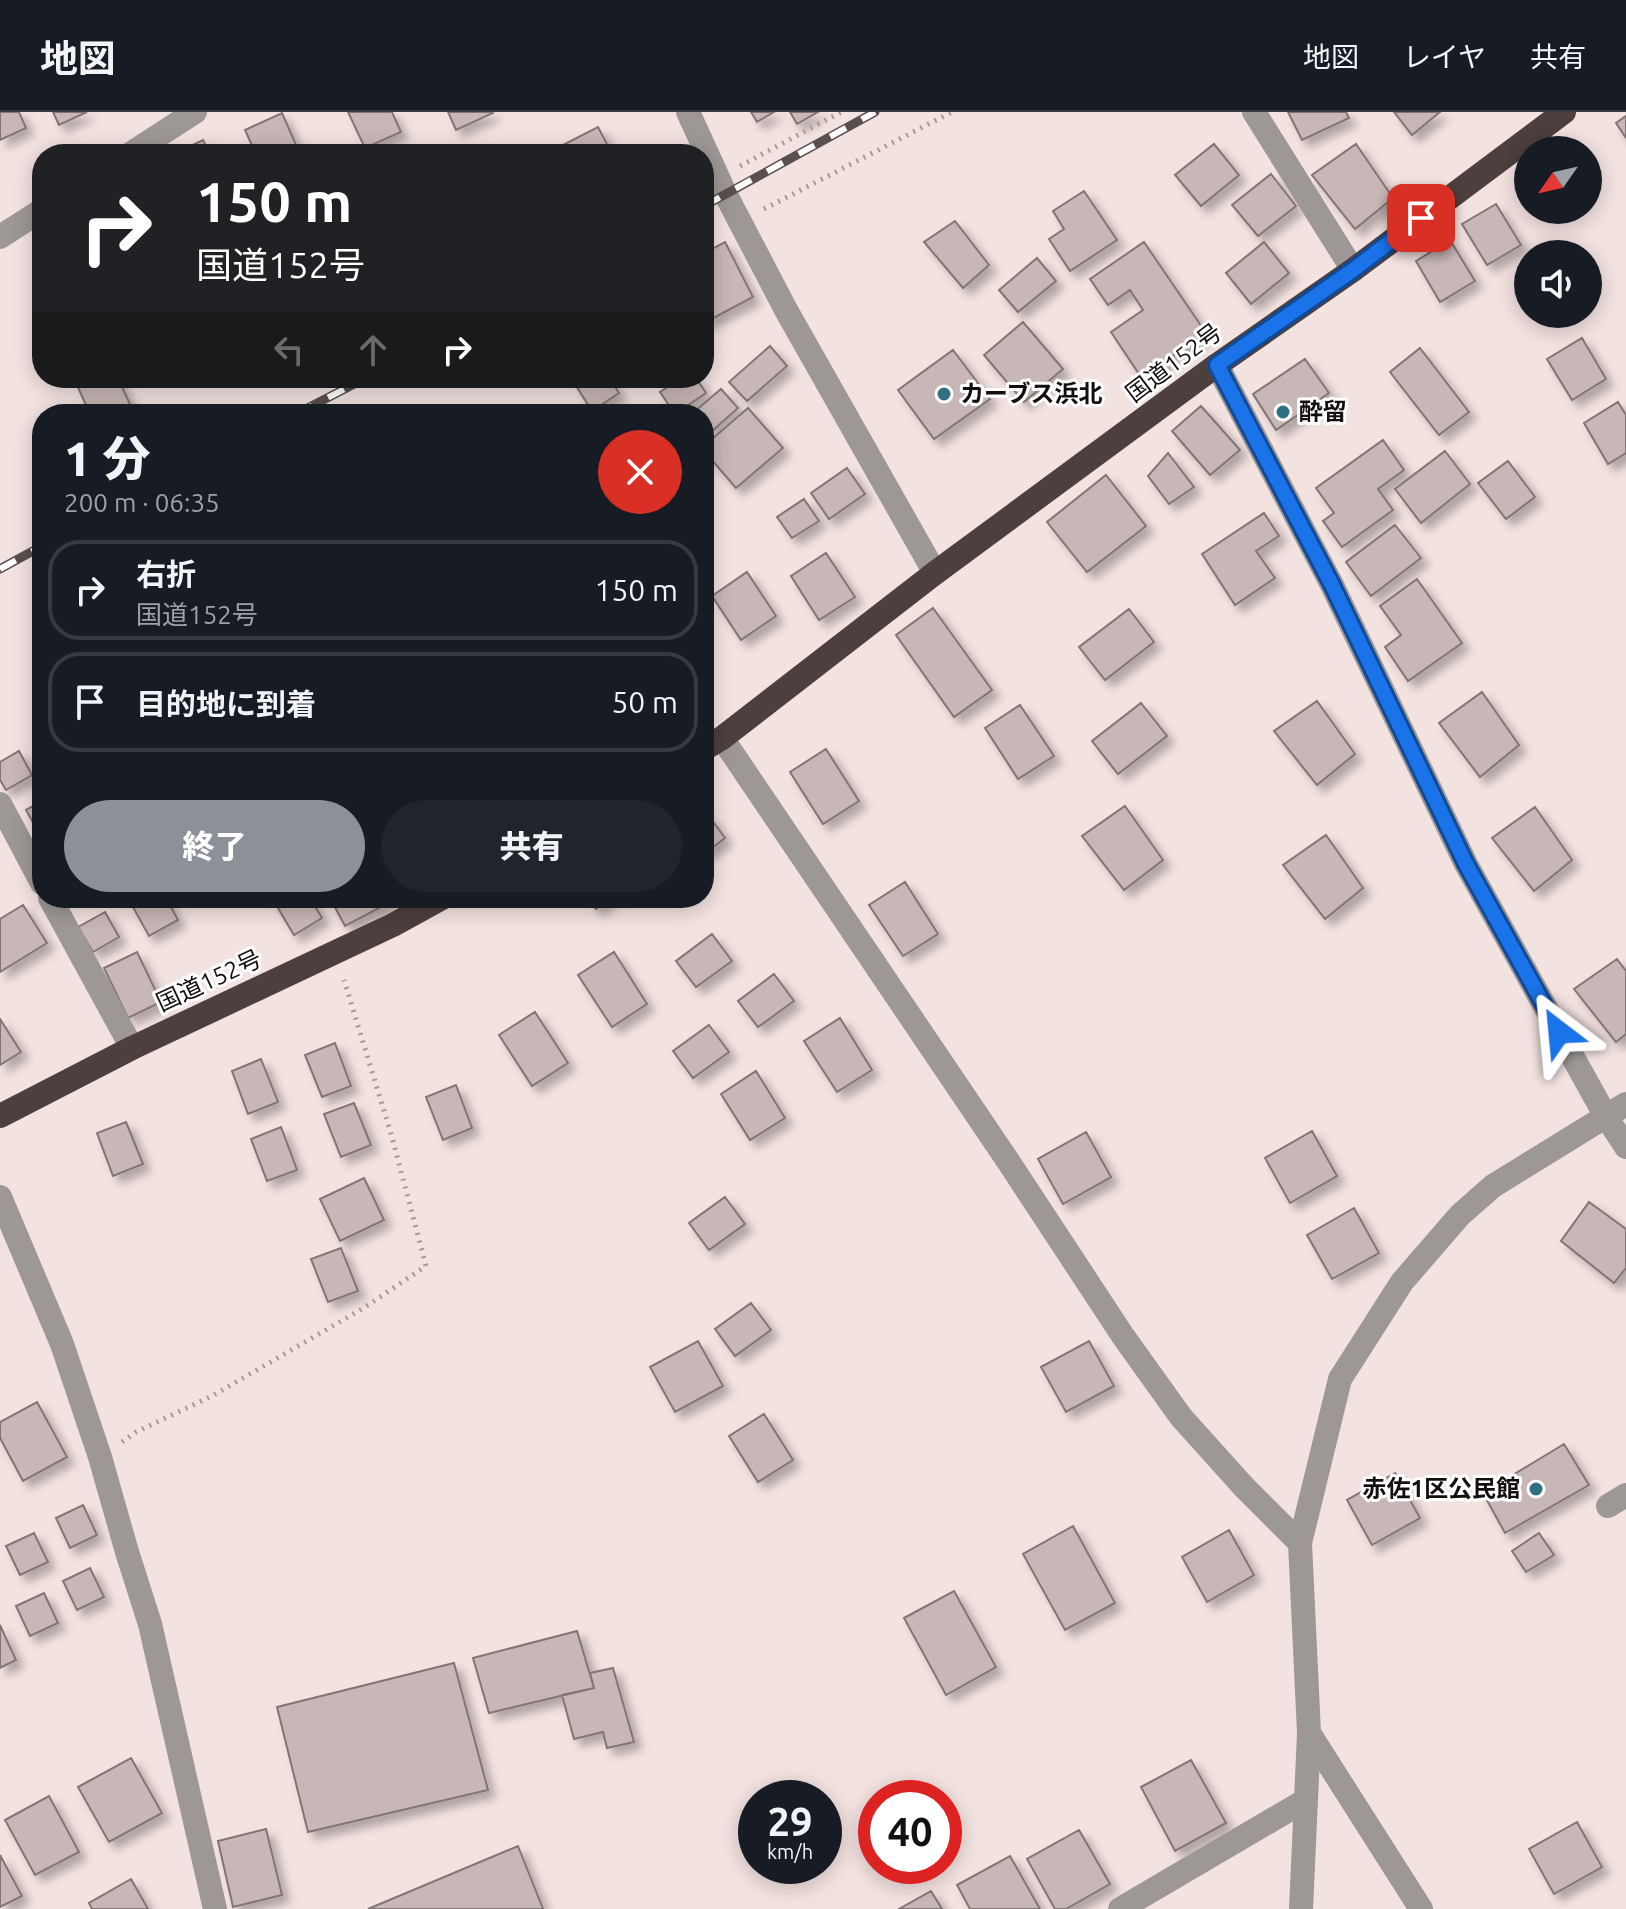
<!DOCTYPE html>
<html lang="ja">
<meta charset="utf-8">
<style>
body{margin:0;font-family:Ubuntu,"Noto Sans JP",sans-serif;background:#20242c;color:#f1f3f6;height:100vh;display:flex;flex-direction:column;font-size:30px;white-space:nowrap}
*{box-sizing:border-box;margin:0}
p{font-size:26px;color:#9ea1a6}
.icon{flex:none;width:44px;height:44px;fill:none;stroke:currentColor;stroke-width:2;stroke-linecap:round;stroke-linejoin:round}
.map{position:relative;flex:1;overflow:hidden}
.panel{position:absolute;left:32px;top:292px;width:682px;height:504px;display:flex;flex-direction:column;background:#171b24;border-radius:32px;box-shadow:0 4px 20px #0003}
.panel>*{flex:none}
.banner{position:absolute;left:32px;top:32px;width:682px;height:244px;border-radius:32px;box-shadow:0 4px 20px #0003;background:#202124;color:#fff;overflow:hidden}
.needle{width:52px;rotate:236deg}
.controls{position:absolute;left:1514px;top:24px;display:grid;gap:16px}
.controls a{display:grid;place-items:center;width:88px;height:88px;border-radius:50%;background:#171b24;box-shadow:0 4px 20px #0003;font-size:40px}
.speed{position:absolute;left:738px;top:1668px;display:flex;gap:16px;font-size:40px;font-weight:700;text-align:center}
.speed>*{display:grid;place-content:center;width:104px;height:104px;border-radius:50%;background:#171b24;box-shadow:0 4px 20px #0003;line-height:1}
.speed small{font-size:20px;font-weight:400}
.speed .limit{border:12px solid #d22;background:#fff;color:#111}
.pin{position:absolute;display:grid;place-items:center;width:68px;height:68px;color:#fff;margin:-34px;border-radius:16px;box-shadow:0 4px 12px #0006}
.me{position:absolute;width:88px;margin:-44px;rotate:331deg;stroke-linejoin:round;filter:drop-shadow(0 0 6px #0008)}
.turn{display:flex;align-items:center;gap:28px;height:168px;padding:0 32px;font-size:36px}
.turn .icon{width:104px;height:104px;stroke-width:2.5}
.turn b{display:block;font-size:56px;line-height:68px}
.lanes{display:flex;align-items:center;height:76px;padding:0 32px;background:#0003;justify-content:center;gap:40px;direction:ltr}
.lanes .off{opacity:.35}
.round{display:grid;place-items:center;flex:none;width:84px;height:84px;border-radius:42px;background:#20242c}
.head{display:flex;align-items:center;justify-content:space-between;height:136px;padding:0 32px}
h1{font-size:48px;font-weight:800;line-height:60px}
.cta{display:flex;gap:16px;margin-top:auto;padding:16px 32px}
.cta a{flex:1;height:92px;border-radius:48px;background:#8c9099;color:#fff;font-size:32px;font-weight:800;line-height:92px;text-align:center}
.cta a+a{background:#20242c;color:#f1f3f6}
ul{padding:0;list-style:none}
li{display:flex;align-items:center;gap:24px;height:100px;margin:0 16px 12px;padding:0 16px;border:4px solid #363941;border-radius:32px}
li div{flex:1}
li b{display:block;font-size:30px}
li em{font-style:normal}
header{display:flex;align-items:center;gap:48px;box-sizing:border-box;height:112px;padding:0 40px;background:#171b24;border-bottom:2px solid #363941}
header strong{font-size:38px}
nav{display:flex;gap:44px;margin-inline-start:auto;font-size:28px}
.map>svg:first-child{display:block}
</style>
<header>
<strong>地図</strong>
<nav><a>地図</a><a>レイヤ</a><a>共有</a></nav>
</header>
<div class="map">
<svg width="1626" height="1797" viewBox="0 0 1626 1797">
<defs>
<filter id="shadow"><feDropShadow dx="7" dy="7" stdDeviation="4" flood-color="#0004"/></filter>
</defs>
<rect width="100%" height="100%" fill="#f2e2e0"/>
<path fill="#c7b7b6" stroke="#837473" stroke-width="2" filter="url(#shadow)" d="M0,0h19l7,16 -26,12z
M53,0h34l-28,13z
M348,0h44l9,20 -36,16z
M448,0h44l1,1 -37,17z
M751,0h23l-17,10z
M790,0h28l-21,12z
M1288,0h58l3,6 -47,22z
M1394,0h46l-28,23z
M282,1l18,41h-44l-11,-24z
M1626,4v22l-10,-15z
M598,15l14,27h-60l-1,-3z
M203,28l7,14h-37z
M1214,32l25,31 -38,31 -26,-31z
M1356,32l37,54 -38,31 -43,-54z
M1271,62l25,32 -38,30 -26,-31z
M1084,79l33,49 -47,31 -21,-32 15,-10 -11,-18z
M1496,92l25,41 -34,20 -25,-41z
M955,109l34,44 -26,23 -39,-46z
M1450,128l25,41 -35,21 -24,-41z
M725,130l28,55 -49,26v-70z
M1144,130l62,91 -65,44 -30,-45 32,-22 -13,-20 -22,15 -18,-26z
M1264,130l25,31 -38,31 -25,-31z
M1037,146l19,23 -38,31 -19,-22z
M1023,210l40,47 -39,33 -40,-47z
M1582,226l24,41 -34,21 -25,-41z
M770,234l17,20 -40,35 -18,-19z
M1420,236l49,64 -30,23 -49,-63z
M953,238l37,49 -56,40 -36,-49z
M1305,247l24,34 -53,37 -23,-36z
M87,266h31l16,35 -44,1 -14,-31z
M578,266h31l10,15 -27,18 -19,-30z
M659,266h37l10,15 -31,21 -15,-22 6,-4z
M721,277l17,19 -27,24 -7,-9v-9h-8l-2,-2z
M1618,290l8,13v38l-18,11 -24,-41z
M1201,294l39,44 -30,25 -38,-44z
M748,296l35,40 -47,40 -32,-37v-5z
M1383,328l21,30 -26,19 15,21 -51,37 -19,-26 11,-8 -18,-25z
M1445,339l25,33 -49,39 -26,-34z
M1168,341l26,34 -25,17 -21,-28z
M1508,349l27,36 -29,22 -28,-36z
M847,356l18,26 -36,25 -18,-26z
M1106,363l40,51 -59,46 -40,-50z
M804,387l15,22 -27,17 -15,-21z
M1264,401l15,23 -23,15 19,27 -40,27 -33,-51z
M1395,413l26,33 -50,38 -25,-34z
M826,441l29,44 -36,23 -28,-44z
M747,460l29,44 -35,24 -29,-44z
M1417,467l45,64 -54,38 -23,-34 16,-12 -21,-29z
M933,496l59,82 -38,27 -58,-82z
M1129,497l25,33 -49,38 -26,-33z
M1482,580l37,53 -39,32 -41,-54z
M1317,589l38,53 -38,31 -43,-54z
M1141,591l26,33 -49,38 -26,-33z
M1020,593l34,51 -36,23 -33,-51z
M826,637l33,52 -36,23 -33,-52z
M19,639l13,24 -26,15 -6,-10v-18z
M42,689v33l-2,1 -14,-25z
M1125,694l38,54 -39,30 -42,-54z
M1535,695l37,53 -38,31 -42,-53z
M706,700l19,26 -21,16v-41z
M1326,723l37,53 -38,31 -42,-54z
M905,770l33,52 -35,22 -34,-51z
M128,786h38l12,22 -29,16z
M272,786h38l12,20 -28,17z
M330,786h68l-53,28z
M588,786h23l-15,11z
M23,793l24,38 -47,29v-53z
M105,800l14,25 -26,15 -15,-25z
M712,822l20,27 -36,26 -20,-26z
M137,840l24,50 -33,16 -24,-50z
M614,840l33,52 -35,23 -34,-52z
M1617,847l9,12v63l-10,8 -42,-53z
M774,862l20,27 -36,26 -20,-26z
M535,900l33,51 -36,23 -33,-51z
M840,906l32,52 -35,22 -33,-51z
M0,907l21,33 -21,13z
M709,913l20,27 -36,26 -20,-27z
M335,931l16,43 -29,11 -17,-42z
M261,947l17,43 -30,12 -16,-43z
M756,959l29,47 -35,22 -29,-46z
M456,973l16,43 -29,12 -17,-43z
M354,991l17,42 -30,12 -17,-43z
M126,1010l17,42 -30,12 -16,-43z
M281,1015l16,43 -30,11 -16,-42z
M1312,1019l25,45 -47,27 -25,-45z
M1086,1020l25,45 -48,27 -25,-45z
M364,1066l20,42 -44,21 -20,-42z
M725,1085l20,27 -36,26 -20,-27z
M1589,1090l37,27v39l-12,15 -53,-42z
M1354,1096l25,45 -47,26 -25,-44z
M341,1136l17,43 -30,11 -17,-43z
M751,1191l20,27 -36,26 -20,-27z
M698,1229l25,45 -48,26 -25,-45z
M1089,1229l25,45 -48,26 -25,-45z
M37,1290l30,55 -44,24 -23,-43v-16z
M764,1302l29,46 -35,22 -29,-46z
M1564,1332l25,41 -84,48 -22,-40z
M1395,1361l25,45 -48,27 -25,-45z
M83,1393l14,30 -27,13 -14,-30z
M1073,1414l42,77 -50,27 -42,-76z
M1229,1418l25,45 -47,27 -25,-45z
M34,1421l14,29 -28,13 -14,-29z
M1539,1421l15,22 -28,17 -14,-21z
M90,1456l14,29 -27,13 -14,-29z
M954,1479l42,76 -50,28 -42,-77z
M44,1481l14,30 -28,13 -14,-30z
M0,1513l16,35 -16,8z
M577,1519l17,57 -105,25 -16,-55z
M454,1551l34,127 -180,42 -31,-125z
M613,1556l21,74 -27,6 -4,-16 -29,7 -12,-44 32,-7 -4,-15z
M131,1646l31,55 -53,29 -31,-55z
M1191,1648l35,63 -51,28 -34,-64z
M49,1684l30,56 -44,23 -30,-55z
M1577,1710l25,45 -48,27 -25,-45z
M266,1717l16,66 -49,12 -15,-66z
M1079,1718l31,54 -44,25h-11l-28,-50z
M518,1734l25,63h-175z
M0,1743l22,41 -22,11z
M1010,1744l30,53h-70l-13,-24z
M131,1767l17,30h-56l-3,-6z
M931,1779l11,18h-43z"/>
<g fill="none" stroke-linecap="round" stroke-linejoin="round">
<path stroke="#a69a98" stroke-width="5" stroke-dasharray="2 6" stroke-linecap="butt" d="M740,54l101,-54
M764,97l188,-97
M122,1330l14,-10 76,-36 150,-87 64,-43 -34,-129 -48,-157"/>
<path stroke="#9d9796" stroke-width="24" d="M688,0l38,83 60,115 149,263
M1254,0l99,158
M130,42l65,-42
M0,125l42,-27
M1217,253l115,220 134,279 139,251 21,32
M722,626l286,423 115,175 58,81 63,70 56,56
M0,692l42,79
M50,786l82,150
M0,1085l62,147 38,113 27,95 23,72 65,285
M1608,1394l18,-11
M1309,1621l112,176
M1120,1797l186,-109
M1301,1797l8,-176 -9,-190 40,-164 62,-97 58,-67 33,-29 133,-82"/>
<path stroke="#4c3f3e" stroke-width="24" d="M704,637l18,-11 213,-165 282,-208 136,-95 211,-158
M0,1004l132,-68 261,-123 49,-27"/>
<defs>
<path id="rail" d="M704,94l171,-94
M296,302l70,-36
M0,457l42,-23"/>
</defs>
<use href="#rail" stroke="#584f4e" stroke-width="9"/>
<use href="#rail" stroke="#fff" stroke-width="6" stroke-dasharray="18" stroke-linecap="butt"/>
</g>
<g fill="none" stroke-linecap="round" stroke-linejoin="round">
<defs>
<path id="route" d="M1421,106l-68,52 -136,95 115,220 134,279 93,168"/>
</defs>
<use href="#route" stroke="#114b97" stroke-width="20"/>
<use href="#route" stroke="#1a73e8" stroke-width="14"/>
</g>
<g fill="#2f7183" stroke="#fff" stroke-width="3">
<circle cx="944" cy="282" r="8"/>
<circle cx="1283" cy="300" r="8"/>
<circle cx="1536" cy="1377" r="8"/>
</g>
<g text-anchor="middle" stroke-width="6" stroke-linejoin="round" paint-order="stroke">
<g font-size="24" fill="#140e0e" stroke="#fff">
<text transform="translate(1174 251) rotate(-37)" y="8">国道152号</text>
<text transform="translate(209 869) rotate(-25)" y="8">国道152号</text>
</g>
<g font-size="24" font-weight="bold" fill="#140e0e" stroke="#fff" text-anchor="start">
<text x="960" y="290">カーブス浜北</text>
<text x="1299" y="308">酔留</text>
<text x="1520" y="1385" text-anchor="end">赤佐1区公民館</text>
</g>
</g>
</svg>
<div class="controls">
<a><svg class="needle" viewBox="-14 -14 28 28"><path d="M0-13l5 13h-10z" fill="#e53935"/><path d="M0 13l5-13h-10z" fill="#9ea1a6"/></svg></a>
<a><svg class="icon" aria-label="sound" viewBox="0 0 24 24"><path d="M4 9h4l5-4v14l-5-4H4zM17 9q2 3 0 6"/></svg></a>
</div>
<div class="speed"><div>29<small>km/h</small></div><div class="limit">40</div></div>
<div class="pin" style="left:1421px;top:106px;background:#d93025"><svg class="icon" aria-label="arrive" viewBox="0 0 24 24"><path d="M6 21V4h12l-3 4 3 4H6"/></svg></div>
<svg class="me" style="left:1559px;top:920px" viewBox="-20 -20 40 40"><path d="M0-17L14 15 0 8-14 15z" fill="#1a73e8" stroke="#fff" stroke-width="4"/></svg>
<div class="banner">
<div class="turn"><svg class="icon" aria-label="right" viewBox="0 0 24 24"><path d="M7 20v-9h11M14 6l5 5-5 5"/></svg><div><b>150 m</b>国道152号</div></div>
<div class="lanes"><svg class="icon off" aria-label="left" viewBox="0 0 24 24"><path d="M17 20v-9H6M10 6l-5 5 5 5"/></svg><svg class="icon off" aria-label="ahead" viewBox="0 0 24 24"><path d="M12 20V5M6 11l6-6 6 6"/></svg><svg class="icon" aria-label="right" viewBox="0 0 24 24"><path d="M7 20v-9h11M14 6l5 5-5 5"/></svg></div>
</div>
<section class="panel">
<div class="head"><div><h1>1 分</h1><p>200 m · 06:35</p></div><a class="round" style="background:#d93025;color:#fff"><svg class="icon" aria-label="close" viewBox="0 0 24 24"><path d="M6 6l12 12M18 6L6 18"/></svg></a></div>
<ul>
<li><svg class="icon" aria-label="right" viewBox="0 0 24 24"><path d="M7 20v-9h11M14 6l5 5-5 5"/></svg><div><b>右折</b><p>国道152号</p></div><em>150 m</em></li>
<li><svg class="icon" aria-label="arrive" viewBox="0 0 24 24"><path d="M6 21V4h12l-3 4 3 4H6"/></svg><div><b>目的地に到着</b></div><em>50 m</em></li>
</ul>
<div class="cta"><a>終了</a><a>共有</a></div>
</section>
</div>
